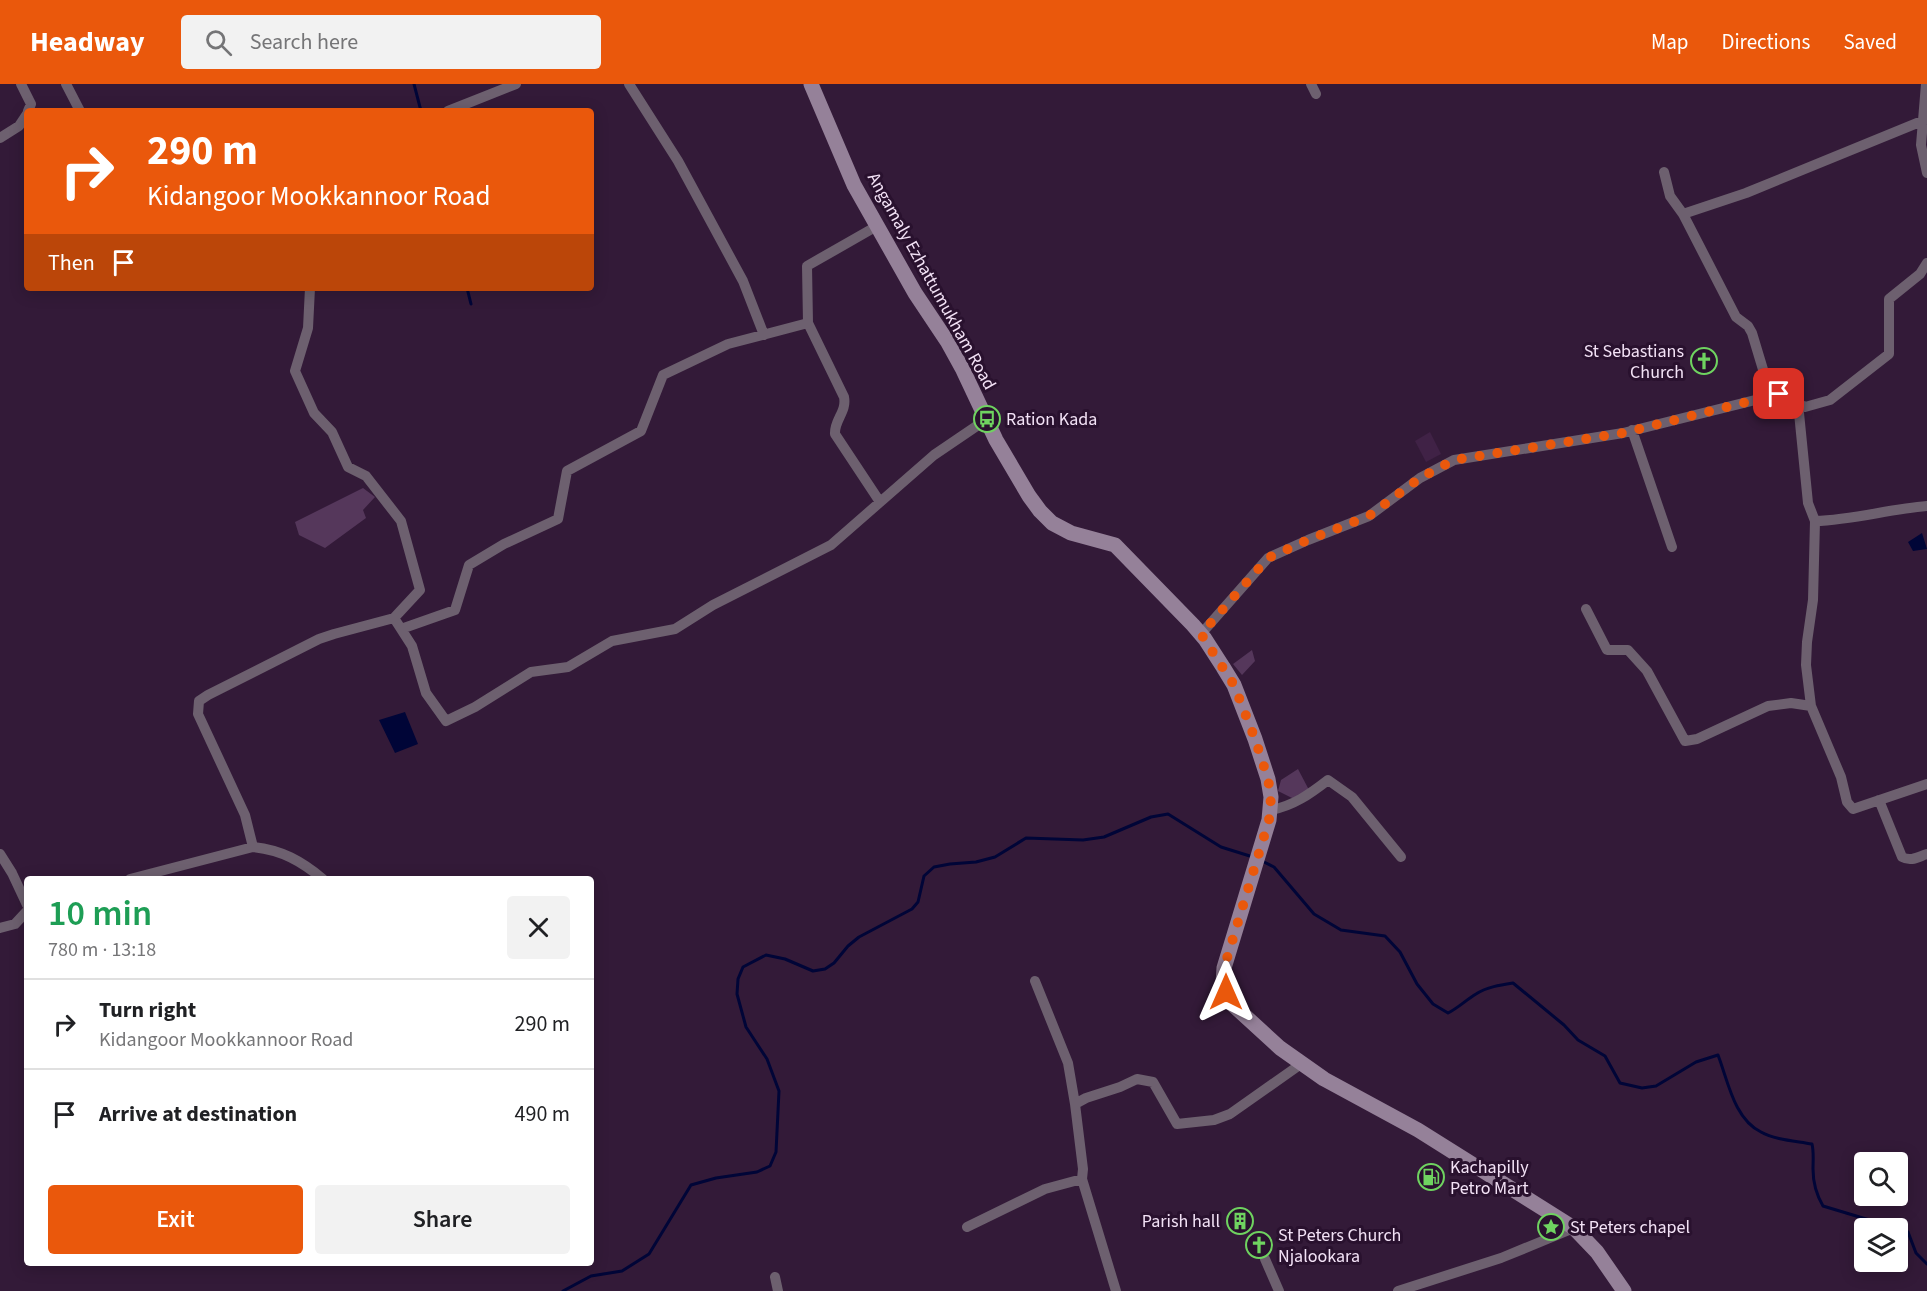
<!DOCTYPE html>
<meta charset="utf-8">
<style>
body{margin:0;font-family:"Source Sans 3",sans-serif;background:#f2f2f2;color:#202124;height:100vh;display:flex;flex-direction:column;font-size:22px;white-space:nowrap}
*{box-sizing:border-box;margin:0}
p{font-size:20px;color:#757577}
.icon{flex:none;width:33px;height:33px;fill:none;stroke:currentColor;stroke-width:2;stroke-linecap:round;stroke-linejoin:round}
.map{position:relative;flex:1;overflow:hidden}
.drawer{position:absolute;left:24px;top:792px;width:570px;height:390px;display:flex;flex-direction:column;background:#fff;border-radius:6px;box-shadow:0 3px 15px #0003}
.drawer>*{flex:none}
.banner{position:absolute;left:24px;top:24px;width:570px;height:183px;border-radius:6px;box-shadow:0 3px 15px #0003;background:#ea580c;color:#fff;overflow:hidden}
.tools{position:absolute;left:1854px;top:1068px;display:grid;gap:12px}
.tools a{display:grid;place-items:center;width:54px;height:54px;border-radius:6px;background:#fff;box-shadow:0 3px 15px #0003;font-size:30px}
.pin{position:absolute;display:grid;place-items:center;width:51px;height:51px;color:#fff;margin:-26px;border-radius:12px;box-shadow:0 3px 9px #0006}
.me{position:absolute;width:66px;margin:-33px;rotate:0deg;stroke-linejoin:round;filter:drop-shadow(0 0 4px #0008)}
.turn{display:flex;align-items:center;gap:21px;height:126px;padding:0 24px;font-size:27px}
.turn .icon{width:78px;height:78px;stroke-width:2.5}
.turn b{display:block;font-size:42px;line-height:51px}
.then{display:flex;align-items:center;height:57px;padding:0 24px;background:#0003;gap:12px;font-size:22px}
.round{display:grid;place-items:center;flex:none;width:63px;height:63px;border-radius:6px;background:#f2f2f2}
.overview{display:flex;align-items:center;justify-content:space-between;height:102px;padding:0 24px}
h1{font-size:36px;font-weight:600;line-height:45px;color:#1e9e55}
.cta{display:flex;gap:12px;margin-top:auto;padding:12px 24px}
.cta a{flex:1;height:69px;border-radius:6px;background:#ea580c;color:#fff;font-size:24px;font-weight:600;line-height:69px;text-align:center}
.cta a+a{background:#f2f2f2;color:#202124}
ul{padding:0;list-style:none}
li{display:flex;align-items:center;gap:18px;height:90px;padding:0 24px;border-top:2px solid #e0e0e0}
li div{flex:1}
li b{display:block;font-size:22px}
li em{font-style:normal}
header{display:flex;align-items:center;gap:36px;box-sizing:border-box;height:84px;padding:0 30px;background:#ea580c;color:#fff}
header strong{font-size:28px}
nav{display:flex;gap:33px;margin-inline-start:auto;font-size:21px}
.search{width:420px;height:54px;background:#f2f2f2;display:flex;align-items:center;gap:15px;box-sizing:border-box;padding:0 21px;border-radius:6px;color:#757577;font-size:22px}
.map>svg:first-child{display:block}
</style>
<header>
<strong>Headway</strong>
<div class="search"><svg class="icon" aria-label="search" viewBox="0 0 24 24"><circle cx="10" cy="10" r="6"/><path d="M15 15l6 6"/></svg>Search here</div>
<nav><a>Map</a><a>Directions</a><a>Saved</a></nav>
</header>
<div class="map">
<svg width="1927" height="1207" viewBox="0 0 1927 1207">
<rect width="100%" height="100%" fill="#331a38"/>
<path fill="#402246" d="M1430,348l11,22 -15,8 -11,-21z"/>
<path fill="#55375b" d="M363,404l12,9 -12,13 3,8 -41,30 -26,-13 -4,-13z
M1252,566l3,11 -13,14 -9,-11z
M1298,685l11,21 -15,9 -16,-8 3,-11z"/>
<path fill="#000537" d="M1922,449l5,16 -14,2 -5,-9z
M405,628l13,32 -23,9 -16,-33z"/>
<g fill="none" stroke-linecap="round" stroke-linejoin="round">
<path stroke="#000537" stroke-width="3" d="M414,0l7,27
M467,204l4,16
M1262,777l12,6 40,47 27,16 44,6 15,16 17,32 16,20 15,9c10,-5 18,-13 28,-19 11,-7 24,-9 37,-11l51,42 14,15 27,16 15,27 22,5 14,-2 40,-24 22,-7c10,26 16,64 43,77 14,8 35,9 51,12 2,9 1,16 1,25 0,14 3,25 10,37l73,22
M1898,1145l10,3 8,21 11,11
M563,1207l28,-15 31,-5 27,-17 42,-69 25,-7 41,-6 13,-6 6,-14 3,-61 -12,-32 -21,-32 -9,-33 1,-15 5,-12 23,-12 19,4 28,12 12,-2 9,-6 14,-17 11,-9 53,-28 6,-7 6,-26 10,-9 16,-3 26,-2 19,-5 31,-19 57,2 21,-3 47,-20 17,-3 53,33 32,10"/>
<path stroke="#6d606f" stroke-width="10" d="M21,0l10,20 -3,7
M66,0l14,27
M629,0l49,77 65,120 21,54
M1311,0l5,10
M1926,0l-5,61 6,28
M448,27l68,-27
M0,54l19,-12 8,-12
M1664,88l6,24 13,18 53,103 12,9 4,7 19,63
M1683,130l63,-21 181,-74
M310,204l-2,40 -13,43 19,42 18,19 16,35 18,9 35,45 19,69 -26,28
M808,239l36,74c3,15 -10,23 -9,37l45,68
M1798,319l10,100 7,18c38,-1 74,-12 112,-15
M1632,346l40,117
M1815,437l-2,79 -6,42 -1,23 5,41 30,71 6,25 6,7 74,-25
M1586,525l21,41h21l19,21 38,70 12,-2 71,-33 23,-3 20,3
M401,545l54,-19 14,-45 35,-21 54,-25 9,-48 74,-40 22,-56 65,-31 80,-21 -1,-57 70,-40
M1201,550l67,-76 40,-18 61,-24 51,-38 34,-18 169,-27 156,-39 26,13 25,-7 59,-46v-55l31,-25 7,-11
M1879,716l23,57c9,5 16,0 25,-3
M1271,726c22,-4 39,-16 57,-30l24,17 49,60
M253,763l-8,-32 -47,-101 1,-13 9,-6 111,-56 15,-5 60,-16 18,28 14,47 20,28 29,-14 56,-35 37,-5 44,-26 63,-12 38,-24 118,-60 103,-90 53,-36
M0,770l12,19 15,32
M130,795l123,-32c29,3 48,14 70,32
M0,844l15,-4 12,-13
M1035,897l33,82 7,41 8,65 -1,10 34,112
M1075,1020l11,-6 34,-11 17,-8 16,3 24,42 37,-4 16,-6 71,-50
M967,1143l78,-38 37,-10
M1265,1175l14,32
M775,1193l3,14
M1398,1207l103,-33 73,-30"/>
<path stroke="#958199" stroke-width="15" d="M811,0l43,101 61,108 32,48 16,29 33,70 33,56 11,15 12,12 19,10 44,12 78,80 12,14 18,28 11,18 21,54 13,40 3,18 -2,23 -45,148 -1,15 9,21 48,44 44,31 94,51 156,98 23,24 27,39"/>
</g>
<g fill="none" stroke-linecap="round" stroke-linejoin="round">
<path stroke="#ea580c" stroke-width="10" stroke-dasharray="0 18" d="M1226,908l-3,-9 1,-15 45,-148 2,-23 -3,-18 -13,-40 -21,-54 -33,-51 67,-76 40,-18 61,-24 51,-38 34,-18 169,-27 156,-39"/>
</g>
<defs>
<symbol id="church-ring" viewBox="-11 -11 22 22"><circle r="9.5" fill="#29112e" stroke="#6fd360" stroke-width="1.5"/><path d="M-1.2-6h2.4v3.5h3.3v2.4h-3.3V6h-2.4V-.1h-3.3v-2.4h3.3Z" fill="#6fd360"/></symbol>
<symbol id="bus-ring" viewBox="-11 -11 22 22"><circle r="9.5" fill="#29112e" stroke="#6fd360" stroke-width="1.5"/><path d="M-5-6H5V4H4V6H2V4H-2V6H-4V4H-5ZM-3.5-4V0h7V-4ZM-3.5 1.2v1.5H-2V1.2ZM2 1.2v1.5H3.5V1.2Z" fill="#6fd360"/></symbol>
<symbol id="fuel-ring" viewBox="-11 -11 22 22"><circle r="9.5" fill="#29112e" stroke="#6fd360" stroke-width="1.5"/><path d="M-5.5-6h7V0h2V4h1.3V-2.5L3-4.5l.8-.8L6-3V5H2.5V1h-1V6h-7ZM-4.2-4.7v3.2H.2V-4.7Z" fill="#6fd360"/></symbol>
<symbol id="building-ring" viewBox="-11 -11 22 22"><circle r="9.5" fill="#29112e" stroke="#6fd360" stroke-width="1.5"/><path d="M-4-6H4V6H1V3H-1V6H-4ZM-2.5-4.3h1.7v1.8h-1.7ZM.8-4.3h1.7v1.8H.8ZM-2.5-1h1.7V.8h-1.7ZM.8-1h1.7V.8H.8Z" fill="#6fd360"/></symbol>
<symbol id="sight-ring" viewBox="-11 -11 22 22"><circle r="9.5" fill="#29112e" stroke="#6fd360" stroke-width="1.5"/><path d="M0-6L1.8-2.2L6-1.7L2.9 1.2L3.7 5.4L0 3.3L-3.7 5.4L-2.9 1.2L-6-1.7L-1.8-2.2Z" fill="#6fd360"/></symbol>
</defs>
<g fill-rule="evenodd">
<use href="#church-ring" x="1689" y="262" width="30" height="30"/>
<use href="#bus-ring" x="972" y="320" width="30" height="30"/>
<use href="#fuel-ring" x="1416" y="1078" width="30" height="30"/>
<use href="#building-ring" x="1225" y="1122" width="30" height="30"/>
<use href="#sight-ring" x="1536" y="1128" width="30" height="30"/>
<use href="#church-ring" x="1244" y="1146" width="30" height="30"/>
</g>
<g text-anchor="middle" stroke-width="6" stroke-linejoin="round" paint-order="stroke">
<g font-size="18" fill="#f3e2f6" stroke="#29112e">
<text transform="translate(932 197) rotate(61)" y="6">Angamaly Ezhattumukham Road</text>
</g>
<g font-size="18" fill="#f3e2f6" stroke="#29112e" text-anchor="start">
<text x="1684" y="273" text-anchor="end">St Sebastians<tspan x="1684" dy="21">Church</tspan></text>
<text x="1006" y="341">Ration Kada</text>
<text x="1450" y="1089">Kachapilly<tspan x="1450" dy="21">Petro Mart</tspan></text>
<text x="1220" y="1143" text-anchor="end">Parish hall</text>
<text x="1570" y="1149">St Peters chapel</text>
<text x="1278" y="1157">St Peters Church<tspan x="1278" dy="21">Njalookara</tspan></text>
</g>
</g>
</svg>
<div class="tools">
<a><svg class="icon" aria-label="search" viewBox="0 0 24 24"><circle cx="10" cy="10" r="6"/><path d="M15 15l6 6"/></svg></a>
<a><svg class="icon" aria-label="layers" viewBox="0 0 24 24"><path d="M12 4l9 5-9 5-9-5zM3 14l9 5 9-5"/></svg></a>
</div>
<div class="pin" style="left:1779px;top:310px;background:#d93025"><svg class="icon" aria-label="arrive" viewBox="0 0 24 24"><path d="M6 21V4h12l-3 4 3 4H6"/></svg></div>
<svg class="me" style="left:1226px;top:908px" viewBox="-20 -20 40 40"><path d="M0-17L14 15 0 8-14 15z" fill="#ea580c" stroke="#fff" stroke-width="4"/></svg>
<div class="banner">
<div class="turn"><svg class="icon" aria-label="right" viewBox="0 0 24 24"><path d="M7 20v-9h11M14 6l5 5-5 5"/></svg><div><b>290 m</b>Kidangoor Mookkannoor Road</div></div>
<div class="then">Then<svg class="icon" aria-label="arrive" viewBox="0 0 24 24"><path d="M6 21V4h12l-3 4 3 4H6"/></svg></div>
</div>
<section class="drawer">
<div class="overview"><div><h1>10 min</h1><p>780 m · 13:18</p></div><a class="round"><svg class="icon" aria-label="close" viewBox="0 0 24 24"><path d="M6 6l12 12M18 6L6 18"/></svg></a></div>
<ul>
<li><svg class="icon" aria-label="right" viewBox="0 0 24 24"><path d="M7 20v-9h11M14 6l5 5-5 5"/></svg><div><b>Turn right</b><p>Kidangoor Mookkannoor Road</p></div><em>290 m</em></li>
<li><svg class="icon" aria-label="arrive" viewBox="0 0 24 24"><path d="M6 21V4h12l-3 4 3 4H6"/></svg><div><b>Arrive at destination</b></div><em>490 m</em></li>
</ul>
<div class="cta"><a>Exit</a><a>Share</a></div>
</section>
</div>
